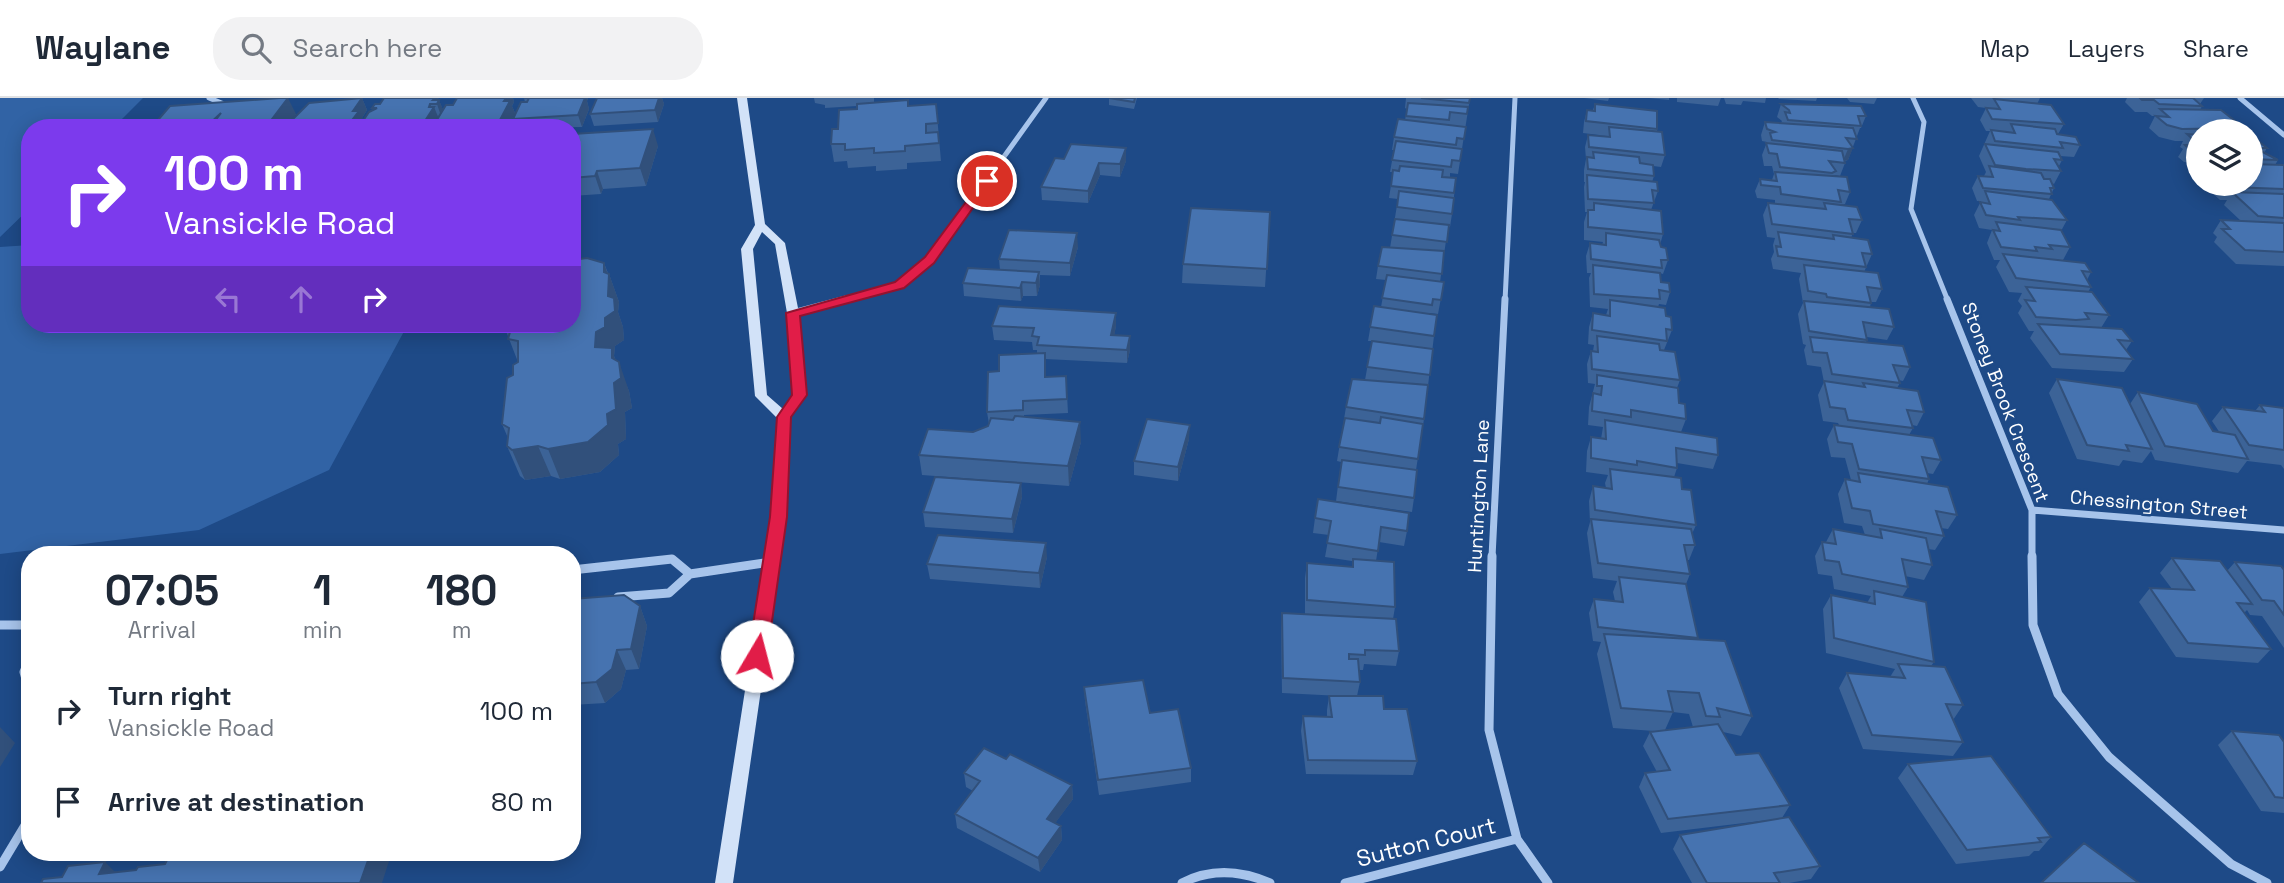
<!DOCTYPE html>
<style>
body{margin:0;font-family:"Space Grotesk",sans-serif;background:#f2f2f3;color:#1f2937;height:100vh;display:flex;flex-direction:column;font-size:26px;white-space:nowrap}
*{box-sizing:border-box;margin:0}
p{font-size:23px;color:#747a83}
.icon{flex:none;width:38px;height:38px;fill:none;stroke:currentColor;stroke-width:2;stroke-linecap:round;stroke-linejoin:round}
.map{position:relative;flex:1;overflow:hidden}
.panel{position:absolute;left:21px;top:448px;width:560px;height:315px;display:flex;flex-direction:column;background:#fff;border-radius:28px;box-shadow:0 4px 18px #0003}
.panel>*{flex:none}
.top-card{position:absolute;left:21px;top:21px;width:560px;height:214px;border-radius:28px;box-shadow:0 4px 18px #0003;background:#7c3aed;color:#fff;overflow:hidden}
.buttons{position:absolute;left:2186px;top:21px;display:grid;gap:14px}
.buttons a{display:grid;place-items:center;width:77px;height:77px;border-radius:50%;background:#fff;box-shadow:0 4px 18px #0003;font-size:35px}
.pin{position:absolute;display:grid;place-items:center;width:60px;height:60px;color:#fff;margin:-30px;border:4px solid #fff;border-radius:50%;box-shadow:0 2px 7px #0007}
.me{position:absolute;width:77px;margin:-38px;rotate:8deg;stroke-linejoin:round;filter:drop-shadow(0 0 5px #0008)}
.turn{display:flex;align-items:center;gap:24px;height:147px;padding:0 28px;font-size:32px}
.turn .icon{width:91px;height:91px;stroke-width:2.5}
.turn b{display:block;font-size:49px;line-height:60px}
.lanes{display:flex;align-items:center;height:66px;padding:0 28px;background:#0003;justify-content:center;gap:35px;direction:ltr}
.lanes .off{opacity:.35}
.eta{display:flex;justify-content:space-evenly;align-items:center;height:119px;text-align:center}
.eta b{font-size:42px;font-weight:800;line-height:49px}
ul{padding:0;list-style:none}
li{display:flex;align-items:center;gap:21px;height:91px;padding:0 28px}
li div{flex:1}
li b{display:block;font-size:26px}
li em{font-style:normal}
header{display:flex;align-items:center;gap:42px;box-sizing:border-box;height:98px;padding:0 35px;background:#fff;border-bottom:2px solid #e0e1e3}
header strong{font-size:33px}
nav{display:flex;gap:38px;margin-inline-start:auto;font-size:24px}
.search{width:490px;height:63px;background:#f2f2f3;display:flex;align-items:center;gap:18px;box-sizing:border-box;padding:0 24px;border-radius:28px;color:#747a83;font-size:26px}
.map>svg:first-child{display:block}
</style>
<header>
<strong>Waylane</strong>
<div class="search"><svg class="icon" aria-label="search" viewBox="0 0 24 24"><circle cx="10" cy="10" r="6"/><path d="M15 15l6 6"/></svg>Search here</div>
<nav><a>Map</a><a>Layers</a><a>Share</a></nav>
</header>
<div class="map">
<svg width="2284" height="785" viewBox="0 0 2284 785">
<rect width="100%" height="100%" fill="#1e4a87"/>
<path fill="#3163a5" d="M0,0h143l-30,30h-83v80l-30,29z
M30,147v79h378l-79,146 -130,60 -199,24v-307z"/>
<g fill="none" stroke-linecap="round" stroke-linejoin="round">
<path stroke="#a7c4eb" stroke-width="5" d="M209,0l15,6
M1913,0l11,24 -13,87 37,92
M2240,0l44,37
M840,203l59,-16 31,-25 116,-162
M1505,203l10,-203"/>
<path stroke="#a7c4eb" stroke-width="7" d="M1947,201l85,211v47
M793,215l53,-14
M2032,412l252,20
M1492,459l13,-258"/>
<path stroke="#a7c4eb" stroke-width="9" d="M1492,458l-3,174 28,109 31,44
M2032,458l1,69 25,69 51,63 122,107 36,19
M572,472l100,-11 18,15
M618,499l51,-4 21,-19 81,-12
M0,527h30
M30,560l-6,14 6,21
M0,769l30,-50
M1182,785c29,-15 58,-13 88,0
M1345,785l172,-44"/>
<path fill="#d2e2f8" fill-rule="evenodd" d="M737,0h10l18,126 20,19 14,70 6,82 -14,22 -5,100 -53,366h-18l57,-366 5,-99 -22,-22 -14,-147 14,-24zM762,134l13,12 12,69 6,82 -10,14 -16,-14 -14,-146z"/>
</g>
<path fill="#3c6397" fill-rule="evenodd" d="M362,0l5,12 -5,8 1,2 10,-10 -1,-2 8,-4 4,-6h54l5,12 10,-5 4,-7h56l1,4 -2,4 3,7 -8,15h-71l-1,-3 -1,3h-283l145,-14 -3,5z
M524,0h64l-1,3 2,8 -7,18 -66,1 -3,-9 12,-17z
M597,0h65l2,6 -6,18 -64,4 -4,-12z
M814,0h60v5l34,3 28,-2 5,57 -34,2v6l-31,2v-5l-28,2 -1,-7 -13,1 -3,-18 7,-15 19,-20v-3l-32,2v-3l-10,-2z
M1109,0h28l-3,11 -25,-4z
M1406,0h64l-12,76 -8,-1v4l6,1 -4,36 -2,13h-2l-8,55h4l-6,32 -8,-1v1l4,22 -10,83 -8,51 -2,28 -2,14 -76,-11 5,-39 -4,-1 9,-54 19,-27 7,-39h-4l6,-35 7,1 5,-27 -10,-1 2,-13 12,-18 8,-49 -9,-1 4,-26h-3l4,-22h-2l2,-13 11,-17 2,-11 -2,-1z
M1584,0h25l-1,3z
M1649,0h20v2z
M1677,0h44l-3,8 -41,-4z
M1724,0h42l-1,5 -22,-2 -2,4 -15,-1z
M1778,0h39l-1,3 -37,-2z
M1847,0h30l-3,6 -24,-2z
M1971,0h69l-3,6 27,20 -6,10 22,11 -6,12 -14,-1 2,4 -3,6 2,5 -7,13 -2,-1 2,5 -5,11 18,21 -6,11 9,16 -7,13 28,12 -4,8 4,7 -3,5 21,23 -8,13 31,13 -6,9 7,9 -9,13 -72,-4 -22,-30 4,-7h-5l-11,-18 4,-7 -4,-5 4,-8 -13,-1 -13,-25 4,-7h-6l-7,-17 5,-13 -13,-2 -5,-13 7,-14h-4l-5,-13 6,-12h6l2,-4 -7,-16 11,-25h-4l-6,-11 6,-12 -8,-1z
M2127,0h77l-4,6 2,2 -2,4 44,18 -3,3h-43v33l-14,-2 -6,-5 5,-8 -3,-2 3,-6h-8l-16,-4 -10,-9 6,-12h-3l-5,-4h-12l-10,-10z
M1595,6l62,25v3l8,23 -4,12 -8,-1 1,10 -2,6 6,9 -7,19 12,24 -3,11 1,2 7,13 -5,14 -3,-1 1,9 9,10 -4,13 -7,-1 -1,3 8,9 6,14 -8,20 16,30 -3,8 2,15 7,16 -5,13 37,23 -5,14 -36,-6v5l-3,9 8,12 14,36 -4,9 3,11 -6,15h-2l3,14 -4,10 12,55 54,77 -11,20 -18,-4 13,23 54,50 -8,13 38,48 -9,13 -22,4h-97l-19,-34 7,-14 89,-15 -108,13 -22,-46 6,-14 12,-1 -14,-26 7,-14 4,-1 -41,-3 -16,-74 4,-12 -8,-1 -4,-28 5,-14 21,2 -2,-9 4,-11 -24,-3 -6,-45 3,-11 -1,-21 4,-15 13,2 -1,-5 3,-8 -22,-3 1,-21 4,-14 10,2 2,-12 -15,-2 1,-18 6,-23 -7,-1 -1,-19 4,-13h2l1,-6 -6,-1 1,-17 4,-14 13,2 2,-6 -18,-2 -1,-29 2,-5h-4l-1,-17 4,-13 12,2 1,-3 -19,-2v-18l3,-10h-2l-1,-25 1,-5h-1v-12l2,-11 -1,-12 3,-12 19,1 -24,-3 1,-11 3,-12h6zM1673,614l16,2 4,13 -28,3z
M1781,6l85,12 -5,12h-1l-12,32 -3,1v2l-5,13 -5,-1 -1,1 16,16 -5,12 -5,1 22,15 -6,13h-3l-2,5 21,16 -8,18 18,17 -6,13h-5l-1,5 24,20 -7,13 -20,-3v3l-1,2 44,25 -7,14 -5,-1 2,3 -3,5 27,24 -7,14 -5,-1 1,3 -4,7 32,25 -8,14 -6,-1 2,6 -2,5 30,31 -9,14 -7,-1 3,8 -9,14 -7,-1 4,16 -8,15 -19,-4 3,11 -6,10 32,65 -3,4 32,39 -10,15 10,22 -10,14 -90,-7 -24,-61 8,-15 43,4 5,-8 -69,-16 -3,-44 8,-14 36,8 4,-7 -37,-7 -2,-13 -14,-2 -3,-18 7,-14h4l7,-13 32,6 -3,-9 -18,-3 -6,-29 7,-15 6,1 -6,-22 -14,-1 -4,-18 7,-14h5l-1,-2 -15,-2 -5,-26 6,-13 -3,-15 -14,-2 -3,-15 2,-5 -3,-1 -5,-30 5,-11 -4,-24 2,-6 -28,-4 -2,-10 3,-7 -1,-7 2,-7 -8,-1 -4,-22 5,-12h7v-3l-18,-2 -2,-7 5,-12 12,1 2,-6 -2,-8h-8l-2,-11 5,-13 -5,-1 -1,-6 4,-13 16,1 1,-2 -5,-4z
M572,36l86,12 -12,40 -43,3 -2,5 -29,2z
M2250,38l17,12 -3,5 14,7 -3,5h9v101l-48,-2 -22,-22 3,-5 -4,-4 8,-13 20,1 -17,-16 3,-5h-7l-11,-10 4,-6h37z
M1126,50v13l-6,16 -20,-2 -12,28 -46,-3 -1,-13 23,-28z
M1270,114l-5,75 -83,-4 1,-19z
M1078,149l-8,29 -30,-1v10l-3,11h-14l-2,5 -57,-5 -1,-13 37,-13 -1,-11z
M604,165l4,10 1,1 10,28 -1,10 5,15 1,13 -9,6 -1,10 15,35 3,17 -7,4 1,27 -8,5 1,11 -19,17 -40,7 -9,-3 -26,4 -5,-4 -13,-30 1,-8 -6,-14 11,-49 5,-13 -12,-31z
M1116,215v13l-2,9 16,15 -3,13 -82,-4 1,18 20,-1 2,37 -44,2v2l57,25 -12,44 -147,-11 -3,-20 69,-29 1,-2 -2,-12 12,-41 38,-18v-3h-4l-1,-8 -38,-2 -2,-14z
M2057,281l73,25 8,-12 75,39 7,2 -8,-12 11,-14 32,4 5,-6 24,3v61l-3,-4 -34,-4 -9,12 -83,-13 -4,-9 -9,12 -19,-3 -4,6 -42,-7 -28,-66z
M1189,341l-11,42 -44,-6v-14z
M1021,385l1,14 -9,36 -88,-6 -2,-15z
M1315,420l92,13 -3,15 -25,-4 -3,19 19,46 -2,12 6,32 -3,15 -32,-2 -1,6h-4l1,12 -3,14 27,13 33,52 -4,14 -107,-1 -5,-43 2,-15h24v-6l2,-14h12l-59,-3 -1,-65 1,-15 23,1v-36l2,-15 45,4v-6l-27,-4 4,-22 -16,-2z
M1047,459l-7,31 -110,-9 -3,-15z
M2172,460l55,13 8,-9 49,8v78l-22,-32 -12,-1 -3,-5 -3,3 27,36 -13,14 -82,-6 -37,-55 11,-14 22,1 -12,-16z
M572,501l68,7 7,20 -8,43 -13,1 -5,19 -16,14 -33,2z
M1084,589l66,26 41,55v14l-92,13 -14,-94z
M2232,633l52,11v71l-23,-2 -43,-66z
M1006,661l66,26 1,14 -18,24 6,3 1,14 -22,32 -83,-44 -2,-14 18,-23 -7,-4 -2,-14z
M1908,666l143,73 -12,14h-5l-5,5 -73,8 -58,-86z"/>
<path fill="#31507b" d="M288,0l8,16 -9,14h-15l-3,-5z
M362,0l5,12 -5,8 2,5 -4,5h-14l7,-17z
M435,0h3l1,2 5,12 -3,4 -4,-12 -4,-4z
M506,0h7l1,4 -2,4 3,7 -8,15h-4l-3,-8 4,-19z
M580,0h8l-1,3 2,8 -7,18 -4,-12z
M656,0h6l2,6 -6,18 -3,-12z
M430,6l2,5 2,-2 5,12 -4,4v2l-1,3h-9l-2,-4z
M221,15l-9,12 1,3h-5l-1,-2z
M653,31l5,17 -12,40 -6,-18z
M1126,50v13l-6,16v-13z
M1853,50l-5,12 -5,1 5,-12z
M1099,65l1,12 -12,28v-12z
M597,73l6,18 -2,5 -6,-18z
M1077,135l1,14 -8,29v-13z
M604,165l5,15v-4l10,28 -1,10 5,15 1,13 -9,6 -1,10 7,19 -2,-13 10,29 3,17 -7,4 1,27 -8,5 1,11 -19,17 -40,7 -12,-30 47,-102 1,-15 9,-14z
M1039,174l1,13 -3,11 -1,-13z
M1022,184l1,14 -2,5 -1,-13z
M1116,215v13l-4,23 -1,-14z
M1130,238v14l-3,13v-13z
M1080,324l1,20 -12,44 -1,-20z
M1190,327l-1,14 -11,42v-14z
M538,348l13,30 -26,4 -13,-30z
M1021,385l1,14 -9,36 -1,-14z
M1046,445l1,14 -7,31 -1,-15z
M640,508l7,20 -8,43 -8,-20z
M617,552l9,20 -5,19 -16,14 -9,-21z
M0,629l15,16 -15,24z
M1072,687l1,14 -25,34 -1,-14z
M1061,728l1,14 -22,32 -2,-14z
M216,754l17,19 -3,7 -25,-25z
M371,754h21l-10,31h-22z
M105,764l20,20 -26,-8z"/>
<path fill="#4673b0" stroke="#31507b" stroke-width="2" d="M280,0h8l-19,25 -57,2 9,-12 -14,13 -29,2h-27l19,-22z
M362,0l-9,13h6l-13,17h-62l25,-25z
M384,0h51l-2,2h6l-2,4h-7l-1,3h5l-11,17 -65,4 11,-16 8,-4h-5l3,-4h5z
M457,0h49l-2,3h6l-10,19 -65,3 11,-18h7z
M524,0h61l-7,17 -65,4 8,-17h6l2,-4z
M597,0h62l-4,12 -65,4z
M1109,0h26l-1,4z
M1421,0h49l-1,5z
M2140,0h53l9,8 -43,-2 -5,-4h-12z
M1994,1l57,6 13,19 -72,-5 -6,-11 14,1z
M908,2v6l28,-2 2,19 -12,1v9l12,-1 1,11 -34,3v5l-31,2v-5l-29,2v-6h-14l1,-15h6l1,-19 18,-1v-5z
M1408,5l60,4 -1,7 -17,-2 -1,8 -43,-4z
M1595,6l62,7v18l-71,-8 1,-11 8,1z
M1781,6l80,2 5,10h-8l3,10 -73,-6 -3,-8 5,1 -1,-3z
M2160,11l61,1 23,18 -62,1 -15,-4 -11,-9 13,1z
M1398,21l68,8 -2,12 -7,-1 -1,7 -62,-8z
M1765,24l88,6 4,11 -11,-1 7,10 -5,1 -76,-9 -2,-7 5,-1 -8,-3z
M2011,26l44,5 2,5 19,3 4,8 -20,-3 3,6 -68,-7 -4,-11 24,3z
M1609,29l53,5 3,23 -76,-8 -1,-12 22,2z
M653,31l-13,39 -43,3 -2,5 -23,2v-44z
M2187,36l11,1v16l-7,-1 -6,-5 13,-1z
M2250,38l3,1 14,11h-12l23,12 -28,-1z
M1396,43l66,8 -2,12 -8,-1 -1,7 -59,-7z
M1766,45l76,8 3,12 -16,-2 7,10 -4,2 -52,-6 -3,-13 -8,-1z
M1071,46l55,4 -6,16 -21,-1 -11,28 -47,-4 14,-29 9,1z
M1985,46l73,8 4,8 -8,-1 7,12 -35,-2 -31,-4z
M1593,54l46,5 1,6 13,2 1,11 -66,-7 -1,-12 7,1z
M2250,66l34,1v24l-55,-2 -4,-3h25z
M1400,68l43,4 -1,7 14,1 -2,15 -63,-7 2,-16 6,1z
M1989,68l52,7 3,6h6l4,9h-4l2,6 -69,-6 -5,-12 15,1z
M1775,74l72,5 3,15 -12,-2 3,12 -60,-8 -1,-7 -19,-2 -1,-6 17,2z
M1587,77l70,7 1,9 -6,-1 2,13 -66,-4z
M1399,93l55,7 -2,16 -55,-7z
M1985,93l67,9 15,20 -49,-3 2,3 -34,-5 -6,-13 10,2z
M2232,94l52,2v24l-26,-2z
M1594,105l67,8 2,23 -75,-7v-17h6z
M1768,105l58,6 -2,-6 33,4 5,13 -13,-1 4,15 -81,-10z
M1191,110l79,4 -3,57 -84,-5z
M1395,121l54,6 -2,17 -55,-7z
M2221,122l63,3v29l-39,-2 -23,-21h8z
M1996,124l65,8 9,17 -21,-2 3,4 -17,-2 2,4 -36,-4 -8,-17 7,1z
M1009,132l68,3 -7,30 -71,-4z
M1778,134l56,7 -1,-4 35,5 4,14 -10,-1 4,14 -88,-11 -2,-10 5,1z
M1606,135l53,7 2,7 5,1 2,12h-7l1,8 -71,-9 -1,-16 16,2z
M1382,149l62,4 -2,23 -64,-8z
M2003,156l82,9 6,9 -9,-1 9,16 -75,-9z
M587,160l17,5v9l5,2 -1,22 6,2 1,13 -10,7v9l-9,5 -1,15 17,1v10l7,4 2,16 -7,5 2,26 -9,5 1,11 -20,17 -40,7 -10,-3 -26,4 -5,-4 2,-18 -7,-4 5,-46 6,-3v-10l5,-3v-21l-10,-2 2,-7 -4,-1v-7h66v-64z
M1593,167l67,8 1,9 8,1 1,9 -11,-2 1,9 -66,-5z
M1804,167l74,8 4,16 -15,-2 4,16 -44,-6 -1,-3 -18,-3z
M968,170l71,4 -3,11 -14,-1 -2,6 -57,-5z
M1387,177l57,7 -3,18 -8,-1 -1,6 -50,-7z
M2026,189l66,5 17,23 -24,-2 4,6 -13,1 -40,-3 -11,-17 10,1z
M1610,202l55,8 1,8 5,1 1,13 -6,-1 1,12 -75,-11 1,-17 17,3z
M1804,203l85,8 5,18 -31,-5 4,18 -58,-9z
M999,208l117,7 -5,22 19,1 -3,14 -90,-5 2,-8 -7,-1 2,-8 -42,-2z
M1374,208l63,9 -3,21 -64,-9z
M2038,226l84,5 10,12 -14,-1 15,19 -73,-5z
M1597,238l62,8 1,6 15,2 5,28 -88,-11 -1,-18 7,1z
M1810,239l93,9 7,21 -17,-2 7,18 -68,-9 -5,-21 -14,-1z
M1372,243l61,8 -3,26 -63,-8z
M1045,255v24l21,-1 1,23 -44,2v9l-36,2 1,-40 11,-1v-16z
M1597,277l81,13 1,15 6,1 1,15 -55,-9v7l-39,-6 1,-18 8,2 1,-9h-5z
M1352,281l76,6 -4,34 -78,-12z
M2057,281l65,9 30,61 -26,-4 3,6 -42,-6z
M1824,283l41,6 -2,-4 55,8 6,21 -17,-2 6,18 -65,-8 -3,-11 -15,-2z
M2138,294l59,12 16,27 22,4 13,24 -83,-13z
M2260,307l24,3v42l-35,-5 -26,-38 42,5z
M1015,318l65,6 -12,44 -149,-11 9,-26 45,3 15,-6 3,-8 22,2z
M1381,319l42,7 -5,35 -79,-12 6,-29 35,5z
M1147,321l43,6 -12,42 -44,-6z
M1605,322l112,18 1,17 -42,-7 1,20 -40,-7v4l-46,-7v-21l15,2z
M1834,327l99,13 8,22 -19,-3 7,22 -70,-10 -7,-25 -14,-2z
M1342,362l75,10 -3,28 -76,-11z
M1610,371l71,9 1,11 9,1 5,35 -101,-15 -2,-24 19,3z
M1858,375l90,14 9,28 -21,-4 8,25 -71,-12 -3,-13 -18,-3 -7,-29 15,3z
M935,379l86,6 -9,36 -89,-7z
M1318,401l91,14 -2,18 -26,-4 -3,24 -51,-8 4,-22 -16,-3z
M1591,421l100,10 4,16h-11l6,29 -92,-11z
M1833,431l49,9 -2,-9 46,9 6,27 -30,-6 6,28 -66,-13 -3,-12 -14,-2 -3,-18 14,2z
M938,437l108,8 -7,30 -112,-9z
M2172,460l48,3 32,43 -15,-1 34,46 -83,-6 -38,-55 44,2z
M1353,461l41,3 1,45 -88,-7v-37l46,4z
M2235,464l46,4 3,4v45l-10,-14 -12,-1z
M1619,479l67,7 12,54 -100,-11 -4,-28 29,3z
M1874,493l52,11 8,60 -100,-24 -3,-43 44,9z
M624,497l16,11 -9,43 -14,1 -5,19 -16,13 -24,2v-85z
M1282,515l114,6 3,32 -34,-1v5l-16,-1v5h9l2,23 -77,-4z
M1604,536l121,7 27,75 -35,-8 3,9 -14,-1 -7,-23 -31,-2 5,21 -52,-4z
M1898,566l47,3 18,38 -17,-1 17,38 -91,-7 -25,-62 58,5z
M1143,582l7,33 28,-4 13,59 -93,12 -14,-93z
M1329,598h54l1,13h23l10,52 -109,-1 -5,-44 29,1z
M1718,626l18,31 23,-2 31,52 -122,14 -23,-46 25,-3 -20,-38z
M2232,633l47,4 5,7v56l-9,-1z
M984,650l22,11 4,-5 62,31 -25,34 14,7 -23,32 -83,-44 25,-33 -16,-8z
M1991,658l60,81 -13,1 3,4 -74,8 -59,-86z
M1789,719l31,49 -46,7 6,10h-73l-27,-48z
M2084,745l55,40h-98z
M171,754h45l-4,7 32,-4 1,-3h126l-11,31h-319l2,-4 19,-2 6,-11 37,-4 -6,12 37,-4 2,-3 27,-3z"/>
<path fill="#e11d48" stroke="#92132f" stroke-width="2" d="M983,81l9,2 -58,82 -30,25 -104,28 7,79 -16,22 -4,100 -20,139 -3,5h-13l-3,-5 22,-139 7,-100 15,-22 -6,-82 109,-31 30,-25z"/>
<g text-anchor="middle" stroke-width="5" stroke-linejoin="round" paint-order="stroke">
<g font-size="19" fill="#fff" stroke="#1e4a87">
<text transform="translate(2006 304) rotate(69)" y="7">Stoney Brook Crescent</text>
<text transform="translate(1478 398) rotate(-87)" y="7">Huntington Lane</text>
<text transform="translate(2159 406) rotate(5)" y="7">Chessington Street</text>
</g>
<g font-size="23" fill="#fff" stroke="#1e4a87">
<text transform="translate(1426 744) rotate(-14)" y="8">Sutton Court</text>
</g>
</g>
</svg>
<div class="buttons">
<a><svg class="icon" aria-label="layers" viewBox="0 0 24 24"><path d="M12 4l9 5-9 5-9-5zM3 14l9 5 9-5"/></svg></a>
</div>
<div class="pin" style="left:987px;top:83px;background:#d93025"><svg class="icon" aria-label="arrive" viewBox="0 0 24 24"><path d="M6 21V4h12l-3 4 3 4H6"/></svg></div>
<svg class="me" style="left:757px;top:558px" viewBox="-20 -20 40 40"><circle r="19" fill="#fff"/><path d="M0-13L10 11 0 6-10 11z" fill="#e11d48"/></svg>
<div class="top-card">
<div class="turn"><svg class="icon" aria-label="right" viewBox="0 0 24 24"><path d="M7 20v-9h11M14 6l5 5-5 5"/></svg><div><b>100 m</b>Vansickle Road</div></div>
<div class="lanes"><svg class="icon off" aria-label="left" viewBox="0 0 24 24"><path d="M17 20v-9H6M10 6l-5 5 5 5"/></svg><svg class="icon off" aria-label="ahead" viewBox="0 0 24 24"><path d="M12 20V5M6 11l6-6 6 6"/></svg><svg class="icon" aria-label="right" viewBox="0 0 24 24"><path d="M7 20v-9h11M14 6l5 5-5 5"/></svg></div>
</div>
<section class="panel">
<div class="eta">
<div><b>07:05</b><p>Arrival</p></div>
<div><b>1</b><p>min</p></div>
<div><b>180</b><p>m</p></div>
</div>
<ul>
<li><svg class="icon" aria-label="right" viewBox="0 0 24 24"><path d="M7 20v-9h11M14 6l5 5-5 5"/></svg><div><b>Turn right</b><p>Vansickle Road</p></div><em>100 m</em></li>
<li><svg class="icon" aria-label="arrive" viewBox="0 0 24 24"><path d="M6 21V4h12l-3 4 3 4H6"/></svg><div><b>Arrive at destination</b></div><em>80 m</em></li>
</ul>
</section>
</div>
